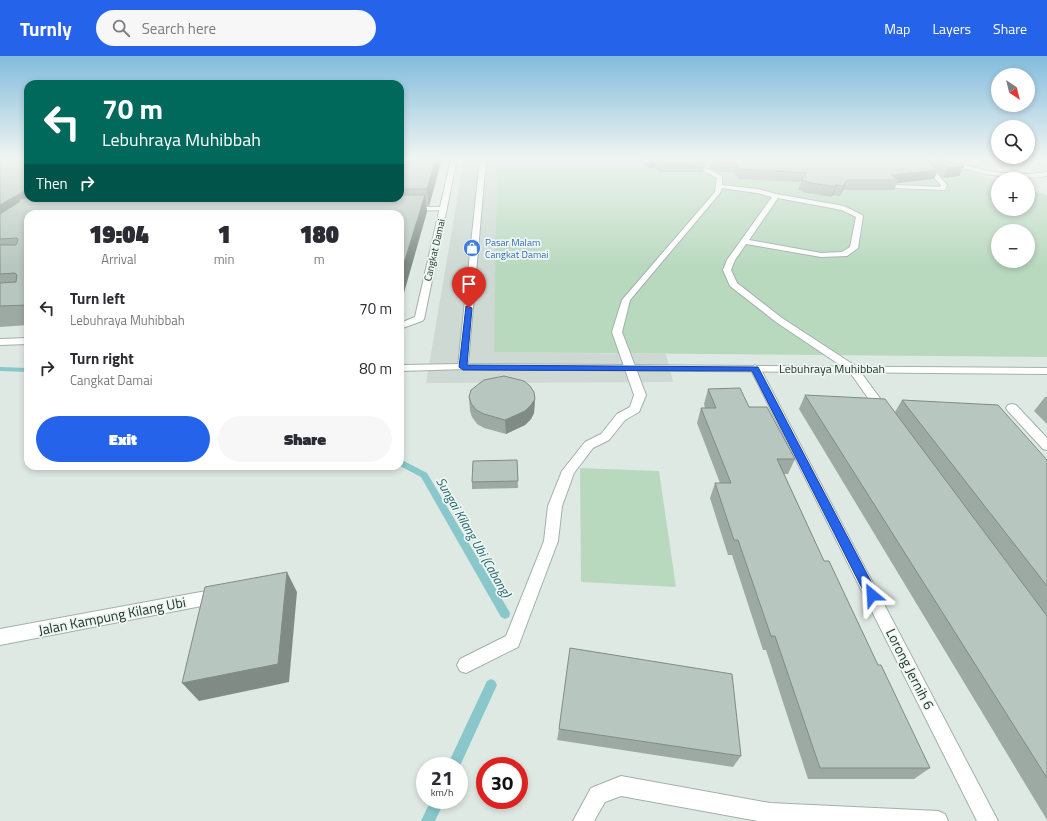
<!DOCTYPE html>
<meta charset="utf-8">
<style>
body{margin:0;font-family:"Titillium Web",sans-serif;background:#f7f7f7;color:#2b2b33;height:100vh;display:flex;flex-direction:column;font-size:15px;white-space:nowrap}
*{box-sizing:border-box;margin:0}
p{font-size:13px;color:#7c7c81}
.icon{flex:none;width:22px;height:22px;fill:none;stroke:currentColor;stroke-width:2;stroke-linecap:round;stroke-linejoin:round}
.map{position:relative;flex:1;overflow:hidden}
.side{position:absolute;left:24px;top:154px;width:380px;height:260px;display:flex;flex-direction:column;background:#fff;border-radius:12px;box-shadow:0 2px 6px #0003}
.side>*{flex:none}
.guide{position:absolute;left:24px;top:24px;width:380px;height:122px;border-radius:12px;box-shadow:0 2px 6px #0003;background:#00695c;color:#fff;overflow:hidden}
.needle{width:26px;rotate:145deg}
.fabs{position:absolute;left:991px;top:12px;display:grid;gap:8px}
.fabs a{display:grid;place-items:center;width:44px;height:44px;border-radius:50%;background:#fff;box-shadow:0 2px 6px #0003;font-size:20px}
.speed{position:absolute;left:416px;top:701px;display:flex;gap:8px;font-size:20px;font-weight:700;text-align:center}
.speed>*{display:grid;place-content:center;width:52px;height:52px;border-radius:50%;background:#fff;box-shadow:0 2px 6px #0003;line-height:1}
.speed small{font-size:10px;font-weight:400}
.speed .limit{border:6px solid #d22;background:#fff;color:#111}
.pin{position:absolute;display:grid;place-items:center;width:34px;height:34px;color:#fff;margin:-41px -17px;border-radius:50% 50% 50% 0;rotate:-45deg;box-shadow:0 0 4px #0007}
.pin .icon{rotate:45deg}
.me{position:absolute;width:44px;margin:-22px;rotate:333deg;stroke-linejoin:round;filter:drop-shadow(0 0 3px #0008)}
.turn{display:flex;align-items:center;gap:14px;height:84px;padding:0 12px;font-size:18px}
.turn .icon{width:52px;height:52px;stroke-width:2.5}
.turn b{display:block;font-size:28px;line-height:34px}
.then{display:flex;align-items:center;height:38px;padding:0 12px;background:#0003;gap:8px;font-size:15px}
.eta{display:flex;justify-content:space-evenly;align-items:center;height:68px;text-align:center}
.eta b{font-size:24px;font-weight:800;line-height:28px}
.button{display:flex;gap:8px;margin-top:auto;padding:8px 12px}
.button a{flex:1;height:46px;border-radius:24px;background:#2563eb;color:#fff;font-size:16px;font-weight:800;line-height:46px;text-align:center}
.button a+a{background:#f7f7f7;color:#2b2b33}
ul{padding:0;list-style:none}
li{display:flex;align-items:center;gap:12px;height:60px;padding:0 12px}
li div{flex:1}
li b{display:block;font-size:15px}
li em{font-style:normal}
header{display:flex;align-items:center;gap:24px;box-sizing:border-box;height:56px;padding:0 20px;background:#2563eb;color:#fff}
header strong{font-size:19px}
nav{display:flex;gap:22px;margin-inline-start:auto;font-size:14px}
.search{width:280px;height:36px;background:#f7f7f7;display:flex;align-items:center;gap:10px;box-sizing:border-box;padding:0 14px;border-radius:22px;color:#7c7c81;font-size:15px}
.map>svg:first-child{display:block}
</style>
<header>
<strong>Turnly</strong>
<div class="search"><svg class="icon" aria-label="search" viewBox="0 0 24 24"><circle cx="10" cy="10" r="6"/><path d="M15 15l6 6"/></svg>Search here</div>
<nav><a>Map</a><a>Layers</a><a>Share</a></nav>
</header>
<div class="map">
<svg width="1047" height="765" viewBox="0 0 1047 765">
<rect width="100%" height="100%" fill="#dfe9e3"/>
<path fill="#cdd9d2" d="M464,103h33l-2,193 171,2 7,28 -247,1z"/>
<path fill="#b9d9bf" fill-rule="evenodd" d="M497,103h435l66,22v28h30v-19l19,5v162l-553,-5zM998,175h30v30h-30z
M580,412l79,3 17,116 -95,-5z"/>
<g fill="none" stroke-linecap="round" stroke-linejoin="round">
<path fill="#89c7cb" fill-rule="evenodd" d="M0,311l28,1v4l-28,-1z
M400,403l27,14 82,138 1,3 -1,3 -4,2 -4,-2 -80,-140 -21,-11z
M491,623l4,2 2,4 -38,83v-2h-12l40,-85z
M431,744h14l-10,21h-14z"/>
<defs>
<path id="lane" d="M664,103c19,0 41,8 58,17v9l35,4 19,5 68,12 18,9 1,1 -5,32 -11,8 -26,1 -75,-13 -11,16 -4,10 6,13 45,35 75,49 33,45 -2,3h-8l-31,-44 -73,-49 -46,-36 -7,-16 4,-10 45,-63 -15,-4 -35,-5 -2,5 -90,107 -8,32 24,63 -7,17 -14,8 -16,20 -16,8 -19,25 -12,33 -4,35 -40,106 -52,26 -6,-2 -3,-6 3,-6 46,-23 38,-95 4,-35 14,-35 23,-29 16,-8 16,-20 13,-7 4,-12 -22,-63 10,-32 93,-108 2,-14 -15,-8 -38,-10zM778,142l64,12 14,7 -6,30 -8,5 -21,1 -72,-13z
M907,103c17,0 30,14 40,26l-2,5 -51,-2v-2l2,-1 44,2 1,-2 -15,-16 -19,-9z
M934,103c13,-2 29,6 42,9 24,6 47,8 71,4v4c-32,5 -62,-1 -92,-10 -7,-2 -15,-3 -21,-7z
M443,151l2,1v2l-34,1 -3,-2 3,-2z"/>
<path id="street" d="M451,103h6l-33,160 -2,2 -22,8v-6l15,-6z
M28,282v6l-28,1v-6z
M463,308l4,1 1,2 -1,2 -67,2v-6z
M755,309l5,3 238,453h-21l-227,-453z
M1012,348l4,1 31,33v12l-4,-1 -35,-38 -2,-3 2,-3z
M217,533l6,2 2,5 -2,5 -6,2 -217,42v-16z
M621,720l149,27 168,8 7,3 3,7h-190l-137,-25 -16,6 -11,19h-21l18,-33z"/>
<path id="secondary" d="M480,103h6l-18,205 579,4v6l-588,-5 -1,-2z"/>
</defs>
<use href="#lane" stroke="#a2b0aa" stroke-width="2"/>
<use href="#street" stroke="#a2b0aa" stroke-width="2"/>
<use href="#secondary" stroke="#9fb4aa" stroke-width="2"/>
<use href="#lane" fill="#fff" fill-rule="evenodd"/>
<use href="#street" fill="#fff" fill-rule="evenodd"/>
<use href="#secondary" fill="#fff" fill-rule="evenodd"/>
</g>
<path fill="#9daaa4" d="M0,103l28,39h372v-39h42l-13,47h-3l1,6 -27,2h-372v111l-28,2z
M635,103h289l7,4 2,-4h8l23,7 -5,10 -16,2 -6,-6 -3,7 -37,4 -3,7h-51l-3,6 -7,-1 -2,2 -29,-5 1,-1 -5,-1 3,-8 -63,-3 -4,-7h-16l-9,-5 2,-7 -7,2 1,1 -2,9h-45l-3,-5 -6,1z
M708,333l41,18 46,52 -7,15h-4l40,87 106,207 -16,11h-106l-42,-129h-3l-31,-95h-4l-18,-57 5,-15h5l-23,-60 4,-15h4l-1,-4z
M805,339l90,17 7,-12 145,60v360l-248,-411z
M469,341l66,2 -1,14 -3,6 -6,6 -19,9 -22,-6 -7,-4 -5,-7 -2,-6z
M1045,341h2v27l-13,-13z
M517,404l1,28 -46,1v-7z
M559,673l182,27 -8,11 -176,-27z"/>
<path fill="#808b86" d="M436,103h6l-13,47 -2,-17z
M650,103h6l-1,8 -6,1z
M703,103h8v1l-6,2 -1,1h-2z
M964,110l-5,10 -16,2 5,-10z
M938,114l-4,9 -37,4 1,-3 -7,-5z
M847,124l-4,10 -3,6 3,-10z
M836,129l-3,10 -2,2 4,-10z
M28,133v9l-28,31v-24z
M425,139l2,17 -27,95v-31z
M535,343l-1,14 -3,6 -6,6 -19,9 -1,-14z
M287,516l10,20 -8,90 -90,19 -17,-18z"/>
<path fill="#b7c6bf" stroke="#808b86" d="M0,103h28v30l-28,16z
M400,103h36l-9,30h-27z
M657,103h33l15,4h-45z
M712,103h147l3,2 7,-2h55l5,2 9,9 -47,5 7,5h-51l-4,6 -7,-1 -1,2 -29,-5 1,-1 -6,-1 6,-7 -67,-4 -4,-7h-16z
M937,103h4l23,7 -16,2z
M400,139h25l-25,81v-62h-372v91l-28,1v-23l16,-1 1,-7 -2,-2 -15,1v-29h16l2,-5 -1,-2 -17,1v-25l19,-12 1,-3 7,-1h59v1h7l1,-1h56l1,1h7l1,-1h132v1h7v-1h102z
M504,320l20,5 6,5 4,6 1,7 -4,6 -6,6 -20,9 -21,-6 -8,-4 -5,-7 -2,-6 2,-7 13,-10z
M740,332l9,19h18l28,52h-18l47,102h5l49,104h3l49,103h-110l-45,-132h-4l-33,-96h-4l-19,-57h16l-30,-75h15l-8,-19z
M805,339l80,4 162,217v162z
M902,344l96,5 49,55v126z
M517,404l1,21 -46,1 1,-21z
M287,516l-9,92 -96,19 23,-96z
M570,592l162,26 9,82 -182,-27z"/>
<linearGradient id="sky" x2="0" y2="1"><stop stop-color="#82bcdc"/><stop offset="0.49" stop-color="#f1f5f2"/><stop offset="1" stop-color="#f1f5f2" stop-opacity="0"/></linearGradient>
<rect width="1047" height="210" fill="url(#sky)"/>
<path fill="#2563eb" stroke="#184099" d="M466,250l6,2 -5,57 291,2 118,224 1,4 -1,3 -4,2 -5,-2 -115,-227 -289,-1 -4,-3z"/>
<defs>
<symbol id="shop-disc" viewBox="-11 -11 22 22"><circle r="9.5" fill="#3f7fe0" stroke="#eff6f2"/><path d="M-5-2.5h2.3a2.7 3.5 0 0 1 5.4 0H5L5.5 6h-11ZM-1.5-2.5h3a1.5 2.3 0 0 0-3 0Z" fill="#fff"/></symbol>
</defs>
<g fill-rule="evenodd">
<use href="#shop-disc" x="462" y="182" width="20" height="20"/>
</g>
<g text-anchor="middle" stroke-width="3.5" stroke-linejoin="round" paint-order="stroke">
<g font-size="10" fill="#366cbe" stroke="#eff6f2" text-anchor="start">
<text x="485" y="190">Pasar Malam<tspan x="485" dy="12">Cangkat Damai</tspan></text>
</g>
<g font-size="10" fill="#213830" stroke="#eff6f2">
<text transform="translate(434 194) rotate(-77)" y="4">Cangkat Damai</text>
</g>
<g font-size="12" fill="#213830" stroke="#eff6f2">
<text x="832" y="317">Lebuhraya Muhibbah</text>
</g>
<g font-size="13" font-style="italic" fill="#20686f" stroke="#eff6f2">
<text transform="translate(474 481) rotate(60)" y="5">Sungai Kilang Ubi (Cabang)</text>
</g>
<g font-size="14" fill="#213830" stroke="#eff6f2">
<text transform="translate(112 560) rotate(-11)" y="5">Jalan Kampung Kilang Ubi</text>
<text transform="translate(910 613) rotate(63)" y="5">Lorong Jernih 6</text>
</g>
</g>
</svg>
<div class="fabs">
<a><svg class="needle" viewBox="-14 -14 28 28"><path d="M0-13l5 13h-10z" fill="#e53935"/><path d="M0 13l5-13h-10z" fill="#7c7c81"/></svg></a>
<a><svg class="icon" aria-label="search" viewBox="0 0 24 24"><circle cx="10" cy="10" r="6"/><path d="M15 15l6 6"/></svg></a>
<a>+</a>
<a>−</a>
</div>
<div class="speed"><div>21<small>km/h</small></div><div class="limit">30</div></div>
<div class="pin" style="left:469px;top:252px;background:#d93025"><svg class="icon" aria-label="arrive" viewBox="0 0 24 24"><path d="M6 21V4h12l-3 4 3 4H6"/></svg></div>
<svg class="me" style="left:872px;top:539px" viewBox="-20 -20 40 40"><path d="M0-17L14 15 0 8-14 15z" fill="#2563eb" stroke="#fff" stroke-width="4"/></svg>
<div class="guide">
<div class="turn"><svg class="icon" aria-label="left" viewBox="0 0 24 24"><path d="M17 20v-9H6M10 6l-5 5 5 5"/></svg><div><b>70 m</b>Lebuhraya Muhibbah</div></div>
<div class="then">Then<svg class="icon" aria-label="right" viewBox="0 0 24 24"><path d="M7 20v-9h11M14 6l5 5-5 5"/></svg></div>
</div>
<section class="side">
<div class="eta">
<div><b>19:04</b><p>Arrival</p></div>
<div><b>1</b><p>min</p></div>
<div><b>180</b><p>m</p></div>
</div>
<ul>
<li><svg class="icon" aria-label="left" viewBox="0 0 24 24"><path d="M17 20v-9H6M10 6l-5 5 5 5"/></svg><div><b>Turn left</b><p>Lebuhraya Muhibbah</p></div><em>70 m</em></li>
<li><svg class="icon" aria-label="right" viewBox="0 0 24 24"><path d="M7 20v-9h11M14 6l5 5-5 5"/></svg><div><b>Turn right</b><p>Cangkat Damai</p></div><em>80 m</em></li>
</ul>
<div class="button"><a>Exit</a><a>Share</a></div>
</section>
</div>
